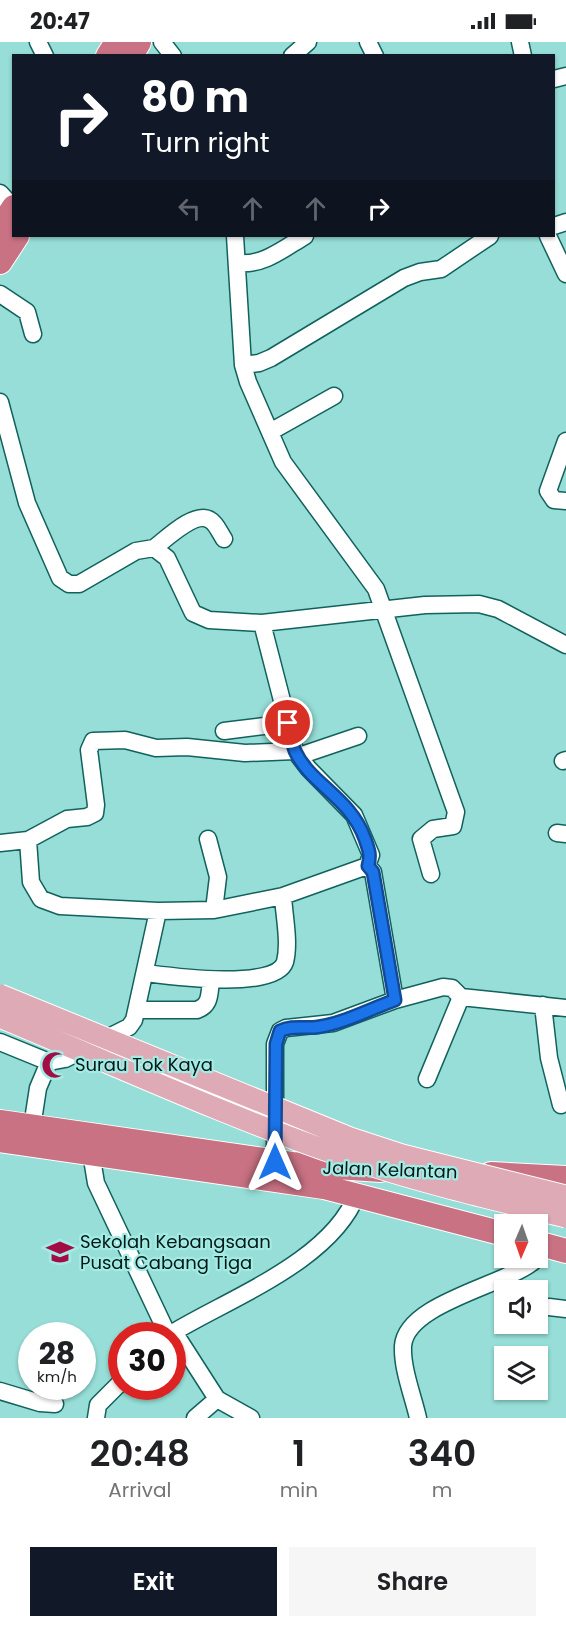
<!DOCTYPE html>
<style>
body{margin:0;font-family:Poppins,sans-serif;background:#f6f6f6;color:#202124;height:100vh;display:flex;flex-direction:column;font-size:22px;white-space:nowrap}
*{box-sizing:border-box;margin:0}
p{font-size:20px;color:#757577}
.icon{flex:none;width:33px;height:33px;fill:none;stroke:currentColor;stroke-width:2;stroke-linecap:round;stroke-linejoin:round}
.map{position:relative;height:1376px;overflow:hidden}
.side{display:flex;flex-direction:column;background:#fff;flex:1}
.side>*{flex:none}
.guide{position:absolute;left:12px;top:12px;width:543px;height:183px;border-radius:0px;box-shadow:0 2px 4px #0004;background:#111827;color:#fff;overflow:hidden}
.needle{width:39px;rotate:182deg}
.fabs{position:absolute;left:494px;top:1172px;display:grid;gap:12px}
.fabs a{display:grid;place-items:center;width:54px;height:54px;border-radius:0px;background:#fff;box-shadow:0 2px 4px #0004;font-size:30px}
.speed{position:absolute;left:18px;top:1280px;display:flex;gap:12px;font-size:30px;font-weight:700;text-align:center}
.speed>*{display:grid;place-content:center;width:78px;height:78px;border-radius:50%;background:#fff;box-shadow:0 2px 4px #0004;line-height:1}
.speed small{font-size:15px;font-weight:400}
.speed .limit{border:9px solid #d22;background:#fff;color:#111}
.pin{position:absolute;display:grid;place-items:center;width:51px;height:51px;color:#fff;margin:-26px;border:3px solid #fff;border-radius:50%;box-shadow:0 2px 6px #0007}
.me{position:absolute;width:66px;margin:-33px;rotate:0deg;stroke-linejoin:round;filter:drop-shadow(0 0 4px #0008)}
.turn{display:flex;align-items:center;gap:21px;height:126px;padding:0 30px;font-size:27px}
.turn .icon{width:78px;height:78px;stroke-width:2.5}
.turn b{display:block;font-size:42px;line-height:51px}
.lanes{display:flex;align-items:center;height:57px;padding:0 30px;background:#0003;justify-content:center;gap:30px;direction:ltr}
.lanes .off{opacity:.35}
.eta{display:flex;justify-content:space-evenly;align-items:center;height:102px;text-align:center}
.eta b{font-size:36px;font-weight:600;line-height:42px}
.button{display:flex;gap:12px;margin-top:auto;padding:12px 30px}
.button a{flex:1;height:69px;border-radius:0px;background:#111827;color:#fff;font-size:24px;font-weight:600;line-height:69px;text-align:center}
.button a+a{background:#f6f6f6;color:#202124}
.status{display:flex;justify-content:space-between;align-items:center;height:42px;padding:0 30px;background:#fff;direction:ltr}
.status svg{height:16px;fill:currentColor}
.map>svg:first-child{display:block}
</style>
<div class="status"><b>20:47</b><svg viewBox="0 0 49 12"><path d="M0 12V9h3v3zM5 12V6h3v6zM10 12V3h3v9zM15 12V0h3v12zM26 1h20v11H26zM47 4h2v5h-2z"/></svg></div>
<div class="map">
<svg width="566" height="1376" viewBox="0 0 566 1376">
<rect width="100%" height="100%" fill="#96ded7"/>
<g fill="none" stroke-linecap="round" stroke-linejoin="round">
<defs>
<path id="minor" d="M38,0l7,14
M162,0l11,14
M368,0l7,14
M520,0l3,14
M292,14l16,-14
M554,37l12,-3
M0,151l13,14
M554,184l12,-4
M235,194l8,129 5,17 35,80 93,127 80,223 -3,14 -20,3 -12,10 10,35
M548,194l18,38
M237,221c26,3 46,-14 68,-27
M0,252l27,18 6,22
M243,323l16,-2 12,-5 133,-80 16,-6 21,-3 49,-33
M0,360l27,101 33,75 9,6h10l57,-33 18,-3 13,10 26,55 16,7 53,3 163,-18 54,-1 19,5 68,36
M270,390l64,-36
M566,399l-18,50 6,9 12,1
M154,506c11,-8 41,-38 56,-28 6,3 10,13 14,19
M224,689l64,-8
M299,714l59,-20
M563,719l3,-1
M557,791l9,1
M208,797l10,38 -4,33
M28,798l3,42 10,17 19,7 98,5
M0,801l28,-3 39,-21 20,-2 8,-4 1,-8 -7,-55 4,-9 32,-1 31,8 31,-1 58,6 50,-2
M367,824l6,6 22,128
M146,931c23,3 130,18 139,-11 5,-20 -1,-46 -2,-66
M543,963l6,53 12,47
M138,968h59c14,-5 12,-16 14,-29
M0,1000l49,20
M427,1037l34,-82
M32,1085l6,-39 11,-26 16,-3 64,-32 5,-7 24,-109 56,-1 69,-14 84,-30 4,-11 -17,-40 -46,-47 -13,-17 -33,-128
M91,1111l5,30 72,152
M275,1120v-118l5,-13 6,-3 47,-5 62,-23 48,-13 9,1 9,9 105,11
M549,1265l17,2
M174,1290l43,67 34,19
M169,1293c58,-36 162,-73 188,-141
M0,1349l40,12 15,1
M96,1376l2,-13 24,-24
M195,1376l22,-19
M418,1376c-5,-22 -16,-49 -15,-72 3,-43 103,-61 131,-85 5,-4 6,-11 8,-17"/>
<path id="highway" d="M108,14l9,-14
M131,14l8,-14
M0,186l14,-21
M0,220l17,-26
M0,1080l292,42 89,6
M0,1098l324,47 180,47
M491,1132l75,4
M537,1201l29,8"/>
</defs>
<use href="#minor" stroke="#11615c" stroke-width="19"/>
<use href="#highway" stroke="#fff" stroke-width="26"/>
<use href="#minor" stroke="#fff" stroke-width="16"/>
<use href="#highway" stroke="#c87283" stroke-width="24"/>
<defs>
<path id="major-bridge" d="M0,953l350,143 52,17 164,41
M0,975c113,47 226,99 342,139 73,25 149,43 224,61"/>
</defs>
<use href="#major-bridge" stroke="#fff" stroke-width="23" stroke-linecap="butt"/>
<use href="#major-bridge" stroke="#deaab5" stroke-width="21"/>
</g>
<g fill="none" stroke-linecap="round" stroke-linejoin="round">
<defs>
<path id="route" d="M275,1120l1,-118 4,-13c12,-6 25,-2 38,-4 26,-4 53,-18 77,-27l-22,-128 -5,-6c3,-11 1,-16 -3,-27 -15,-42 -55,-55 -70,-88 -3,-9 -5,-19 -7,-28"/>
</defs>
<use href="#route" stroke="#114b97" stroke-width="15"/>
<use href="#route" stroke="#1a73e8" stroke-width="10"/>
</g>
<defs>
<symbol id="mosque-bare" viewBox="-9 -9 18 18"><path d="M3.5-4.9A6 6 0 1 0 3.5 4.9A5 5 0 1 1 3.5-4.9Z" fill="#a40c46" stroke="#a3ebe4" stroke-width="2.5" paint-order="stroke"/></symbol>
<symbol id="school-bare" viewBox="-9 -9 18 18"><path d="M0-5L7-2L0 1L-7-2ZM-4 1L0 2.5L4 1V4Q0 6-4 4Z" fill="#a40c46" stroke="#a3ebe4" stroke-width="2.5" paint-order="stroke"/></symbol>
</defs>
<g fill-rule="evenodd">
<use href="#mosque-bare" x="36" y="1004" width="38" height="38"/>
<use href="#school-bare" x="41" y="1191" width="38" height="38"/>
</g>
<g text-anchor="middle" stroke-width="4.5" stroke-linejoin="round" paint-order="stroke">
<g font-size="18" fill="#001917" stroke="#a3ebe4" text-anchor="start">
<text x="75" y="1029">Surau Tok Kaya</text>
<text x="80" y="1206">Sekolah Kebangsaan<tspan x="80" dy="21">Pusat Cabang Tiga</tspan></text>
</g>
<g font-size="18" fill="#001917" stroke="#a3ebe4">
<text transform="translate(390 1128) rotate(2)" y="6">Jalan Kelantan</text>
</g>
</g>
</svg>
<div class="fabs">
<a><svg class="needle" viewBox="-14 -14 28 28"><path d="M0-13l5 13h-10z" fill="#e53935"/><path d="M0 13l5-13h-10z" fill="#757577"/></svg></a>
<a><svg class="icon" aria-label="sound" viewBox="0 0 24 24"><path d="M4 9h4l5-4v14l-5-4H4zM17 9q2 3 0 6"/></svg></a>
<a><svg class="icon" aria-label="layers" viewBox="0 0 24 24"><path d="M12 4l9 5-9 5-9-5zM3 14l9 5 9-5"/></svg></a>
</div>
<div class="speed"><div>28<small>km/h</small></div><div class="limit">30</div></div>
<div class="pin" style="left:288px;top:681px;background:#d93025"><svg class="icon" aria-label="arrive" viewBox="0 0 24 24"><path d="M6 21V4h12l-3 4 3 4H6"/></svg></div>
<svg class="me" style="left:275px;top:1120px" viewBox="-20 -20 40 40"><path d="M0-17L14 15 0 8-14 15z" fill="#1a73e8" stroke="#fff" stroke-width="4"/></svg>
<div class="guide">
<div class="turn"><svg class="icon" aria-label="right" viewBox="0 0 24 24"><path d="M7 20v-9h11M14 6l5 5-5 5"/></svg><div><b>80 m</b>Turn right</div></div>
<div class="lanes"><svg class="icon off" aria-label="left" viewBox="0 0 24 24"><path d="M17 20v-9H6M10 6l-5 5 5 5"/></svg><svg class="icon off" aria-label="ahead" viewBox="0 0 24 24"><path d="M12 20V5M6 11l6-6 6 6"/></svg><svg class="icon off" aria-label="ahead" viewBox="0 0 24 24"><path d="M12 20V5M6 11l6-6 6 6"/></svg><svg class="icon" aria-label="right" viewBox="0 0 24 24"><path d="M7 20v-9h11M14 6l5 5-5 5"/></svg></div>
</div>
</div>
<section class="side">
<div class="eta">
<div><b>20:48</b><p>Arrival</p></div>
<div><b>1</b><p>min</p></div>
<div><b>340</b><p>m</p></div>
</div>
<div class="button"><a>Exit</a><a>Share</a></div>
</section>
